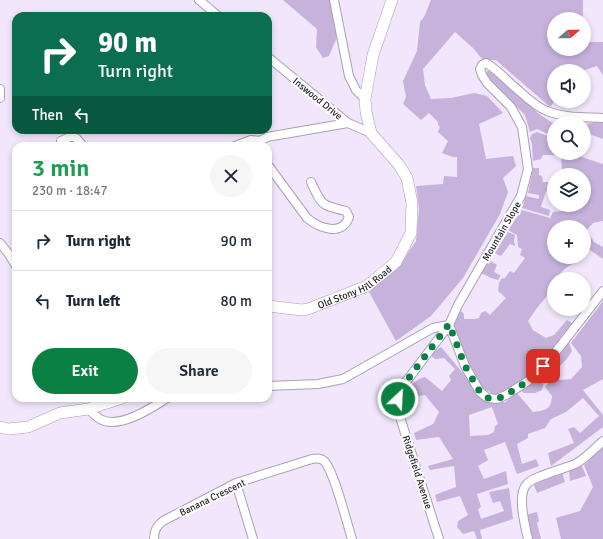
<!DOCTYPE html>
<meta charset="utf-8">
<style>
body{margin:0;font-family:Signika,sans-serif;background:#f6f6f7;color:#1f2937;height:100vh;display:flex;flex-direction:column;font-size:15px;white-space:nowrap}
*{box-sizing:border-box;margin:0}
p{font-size:13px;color:#747a83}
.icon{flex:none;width:22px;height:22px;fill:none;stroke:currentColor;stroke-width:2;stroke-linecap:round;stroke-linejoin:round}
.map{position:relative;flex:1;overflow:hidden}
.panel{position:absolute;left:12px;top:142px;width:260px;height:260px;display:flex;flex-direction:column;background:#fff;border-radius:12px;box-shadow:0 2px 6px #0003}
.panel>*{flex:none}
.guide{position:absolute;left:12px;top:12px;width:260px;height:122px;border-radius:12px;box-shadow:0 2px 6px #0003;background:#0b6e4f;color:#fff;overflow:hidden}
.needle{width:26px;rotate:70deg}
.buttons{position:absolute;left:547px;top:12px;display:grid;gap:8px}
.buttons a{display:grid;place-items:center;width:44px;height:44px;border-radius:50%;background:#fff;box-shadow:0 2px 6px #0003;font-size:20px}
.pin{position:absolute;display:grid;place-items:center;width:34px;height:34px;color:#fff;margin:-17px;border-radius:8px;box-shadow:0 2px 6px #0006}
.me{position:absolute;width:44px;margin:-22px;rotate:25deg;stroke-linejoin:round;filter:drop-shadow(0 0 3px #0008)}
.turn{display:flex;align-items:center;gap:14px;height:84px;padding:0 20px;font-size:18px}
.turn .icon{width:52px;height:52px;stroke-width:2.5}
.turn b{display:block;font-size:28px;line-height:34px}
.then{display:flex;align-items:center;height:38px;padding:0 20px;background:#0003;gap:8px;font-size:15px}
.round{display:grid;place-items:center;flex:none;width:42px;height:42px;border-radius:21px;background:#f6f6f7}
.head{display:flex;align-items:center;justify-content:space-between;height:68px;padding:0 20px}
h1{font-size:24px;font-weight:600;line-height:30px;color:#1e9e55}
.action{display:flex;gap:8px;margin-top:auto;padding:8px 20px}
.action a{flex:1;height:46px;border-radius:24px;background:#0b8043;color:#fff;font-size:16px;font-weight:600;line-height:46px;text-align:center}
.action a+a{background:#f6f6f7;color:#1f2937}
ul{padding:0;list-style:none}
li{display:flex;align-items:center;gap:12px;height:60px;padding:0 20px;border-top:1px solid #e0e1e3}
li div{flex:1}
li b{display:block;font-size:15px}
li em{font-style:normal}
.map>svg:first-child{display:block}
</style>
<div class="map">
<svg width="603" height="539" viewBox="0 0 603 539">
<rect width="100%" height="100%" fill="#f1e6fb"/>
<path fill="#c7b2db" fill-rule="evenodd" d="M283,0h48l7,35 -9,21 -6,2 -7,-11 1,-18z
M431,0h152v19h-29v30h30v-7h19v33l-6,-9 -15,5h-28l1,30 -5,6 -54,-47h-13l-10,-12 -18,-16 -32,37 2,16 6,14 20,-1 23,-5 13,3 16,17 -24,11 7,35 27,-3 3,10 -13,12 5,14 -8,22 -37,64 -32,38 -35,25 -28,-51 29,-21 19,-28 3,-32 -3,-23 27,-2 1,-8 13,1v-20h-4l-11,-4 6,-12 -10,-9 2,-5 -2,-2v-3l-9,-9 -8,7 -18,-16 3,-7 -3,-16 14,-30 3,-29 4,-5z
M490,70l49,44 12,8 11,1h-8v14l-17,-8 -7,3 -5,-17 -37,-36 -2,-7z
M595,122l8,1v16l-14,-5 -5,12v-16l3,-6z
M537,132l17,6v15h5v2h-16l-2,4 -8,2 -1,-17 -2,-6 2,-4z
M562,153h20v4l21,7v57l-10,2 -6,7 7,12 9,5v12l-13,-9 -6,6v-29h-30v30h29c-6,6 -10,6 -17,11 -6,5 -11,11 -16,16l4,9v7l-7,-4 -10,12 -9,13 5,9 13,8 8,-3 13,-15 7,4 -47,54 -30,18 -15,-8 -17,-27 -11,-33v-7l7,-10 3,3v5h11l4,-1 2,-5 4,-2 5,4 16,-17 -8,-7 1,-8 3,-5 2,1 6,-8 4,2 11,-15 -5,-3 2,-6 -4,-2 -1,-12 -9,-5 14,-20 28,8 3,-6 9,-1 1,-6h21v-30h-17l-5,-3 -1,-16z
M533,168h6v7l3,1 1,6h11l-1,12 -7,-3 -5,16 9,3 -1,6 -27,-8 4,-12 13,3v-4l-11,-2z
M508,232l7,3 -1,6 1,4v1l-5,-2 -9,12 -7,-3z
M489,260l8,5 -3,7 6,3v2l-2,3 -7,-2 -8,-4h-2z
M603,301v78l-20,11 20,25v12l-52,39 -3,-13 26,-10 -6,-14 6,-2 6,6 19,-17 -16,-18 -17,14 -15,7 -6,9 -17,6v4l-11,6 5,20 14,-5 3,7 -22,8 -12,-32 -21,8 4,10 -10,6 6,13 22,-8 2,13 -31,10 4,13 -3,2 3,10 23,-8 -4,-10 -7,2 -4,-11 20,-4 4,31 -33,11 2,9h-5l-3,-8 -11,3 -6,-7 1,-6 10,-6 -8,-19 -23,6 -2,-7 21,-8 -2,-21 -24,4 -2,-4 25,-7 -14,-22 -23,3 -2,-7 19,-9 6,-12 -14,-17 -22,4c3,-11 11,-19 22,-22l17,14 9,-11 -2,-4 6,-7 -11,-11 -9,1 -5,-4 11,-8 26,31 13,19 10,5h15l12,-9 16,19c13,-2 18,-2 19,-16l-7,-9 9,-11 7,4 10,-1 11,-12 -1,-11 -10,-13zM492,407l6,17 -3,2 -1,6 -6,3 -18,1 -1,-21z
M568,340l4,11 -6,9 -22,21 -2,9 -7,3h-11l-4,-3z
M603,447v92h-42l-5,-21 24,-7 13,-24 -9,-22z
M581,464l5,12 -16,5 -1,-11z
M562,471l3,11 -28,11 -4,-11z
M537,512l2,9 -2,2 4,16h-10l-6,-24z"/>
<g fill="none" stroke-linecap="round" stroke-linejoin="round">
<defs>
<path id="street" d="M199,0l19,16
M334,0l15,76 7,14 9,9
M268,57l80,66 23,10
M0,89v9
M61,141l11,-5 5,3 6,7
M235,146l16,-6 9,1
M257,146l3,-5 7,-4 81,-14
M268,165l39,53c12,10 35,19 42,-1l-3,-6c-25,-6 -24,-5 -35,-29
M0,243l8,10 8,13
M449,325l16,41 15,26 8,6 9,1 9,-4 22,-14 23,-23 52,-67
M268,386l50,-2 25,-5 90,-51 16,-3
M88,409c4,3 8,8 12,10 18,11 52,-11 67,-21
M236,483l17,56
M154,539c0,-8 2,-13 9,-18l73,-38 76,-24c5,-1 9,-1 12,2 10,9 23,63 28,78
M439,539l-41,-128v-12l4,-12 47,-62 9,-20 63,-109 7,-27 -6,-42 -11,-20 -24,-24 -5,-8 -2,-6 2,-4 4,-2c12,7 21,18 31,26 9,8 19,18 30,22 17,7 38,6 56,7
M528,539c-3,-13 -11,-43 -2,-54 6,-9 40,-16 51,-22 9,-5 18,-15 26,-22"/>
<g id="secondary">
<path id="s1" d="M268,306l34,4 6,-1 59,-23 29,-24 15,-29 1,-30 -5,-25 -8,-13 -28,-32 -5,-21 -1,-13 8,-44 19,-55"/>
<path d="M0,427l8,2 20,-2 32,-14 28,-4 34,-11"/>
</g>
</defs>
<use href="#street" stroke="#aaa0b4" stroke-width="10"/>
<use href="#secondary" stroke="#aaa0b4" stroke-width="12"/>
<use href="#street" stroke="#fff" stroke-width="8"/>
<use href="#secondary" stroke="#fff" stroke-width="11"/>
</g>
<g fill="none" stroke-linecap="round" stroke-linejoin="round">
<path stroke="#0b8043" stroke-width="7" stroke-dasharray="0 12.6" d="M398,399l4,-12 47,-63 16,42 15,26 8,6 9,1 9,-4 22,-14 15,-15"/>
</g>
<g text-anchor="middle" stroke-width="4" stroke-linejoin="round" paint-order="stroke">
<g font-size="10" fill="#28242b" stroke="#fff">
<text transform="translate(318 98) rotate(39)" y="4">Inswood Drive</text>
<text transform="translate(501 231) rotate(-60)" y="4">Mountain Slope</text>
<text dy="4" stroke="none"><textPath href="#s1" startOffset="92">Old Stony Hill Road</textPath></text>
<text transform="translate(418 472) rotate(72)" y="4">Ridgefield Avenue</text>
<text transform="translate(212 497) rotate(-26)" y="4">Banana Crescent</text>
</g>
</g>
</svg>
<div class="buttons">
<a><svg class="needle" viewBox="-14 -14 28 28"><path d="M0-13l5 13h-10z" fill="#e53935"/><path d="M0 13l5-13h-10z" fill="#747a83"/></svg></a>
<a><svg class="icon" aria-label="sound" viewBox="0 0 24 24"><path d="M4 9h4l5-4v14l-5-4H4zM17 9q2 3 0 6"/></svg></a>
<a><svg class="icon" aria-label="search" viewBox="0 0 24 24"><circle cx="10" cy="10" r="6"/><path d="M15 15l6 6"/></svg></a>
<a><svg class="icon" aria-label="layers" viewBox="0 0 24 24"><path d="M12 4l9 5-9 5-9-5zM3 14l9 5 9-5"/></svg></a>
<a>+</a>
<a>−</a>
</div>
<div class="pin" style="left:543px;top:366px;background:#d93025"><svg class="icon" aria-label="arrive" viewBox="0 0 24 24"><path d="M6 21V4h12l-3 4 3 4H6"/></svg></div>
<svg class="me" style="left:398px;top:399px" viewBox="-20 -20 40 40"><circle r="17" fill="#0b8043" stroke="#fff" stroke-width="3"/><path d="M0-11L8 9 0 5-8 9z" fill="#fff"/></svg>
<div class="guide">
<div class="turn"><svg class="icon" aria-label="right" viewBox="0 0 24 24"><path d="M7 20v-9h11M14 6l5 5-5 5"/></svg><div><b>90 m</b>Turn right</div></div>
<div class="then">Then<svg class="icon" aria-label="left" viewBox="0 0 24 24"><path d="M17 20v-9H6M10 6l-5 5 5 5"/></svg></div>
</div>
<section class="panel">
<div class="head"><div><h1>3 min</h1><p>230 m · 18:47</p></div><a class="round"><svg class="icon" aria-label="close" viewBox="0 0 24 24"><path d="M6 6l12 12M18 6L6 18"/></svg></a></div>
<ul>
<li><svg class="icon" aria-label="right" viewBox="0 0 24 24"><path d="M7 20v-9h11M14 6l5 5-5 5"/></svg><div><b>Turn right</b></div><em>90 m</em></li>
<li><svg class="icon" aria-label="left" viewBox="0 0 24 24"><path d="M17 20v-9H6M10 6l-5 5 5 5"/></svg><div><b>Turn left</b></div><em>80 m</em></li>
</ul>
<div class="action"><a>Exit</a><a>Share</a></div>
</section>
</div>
